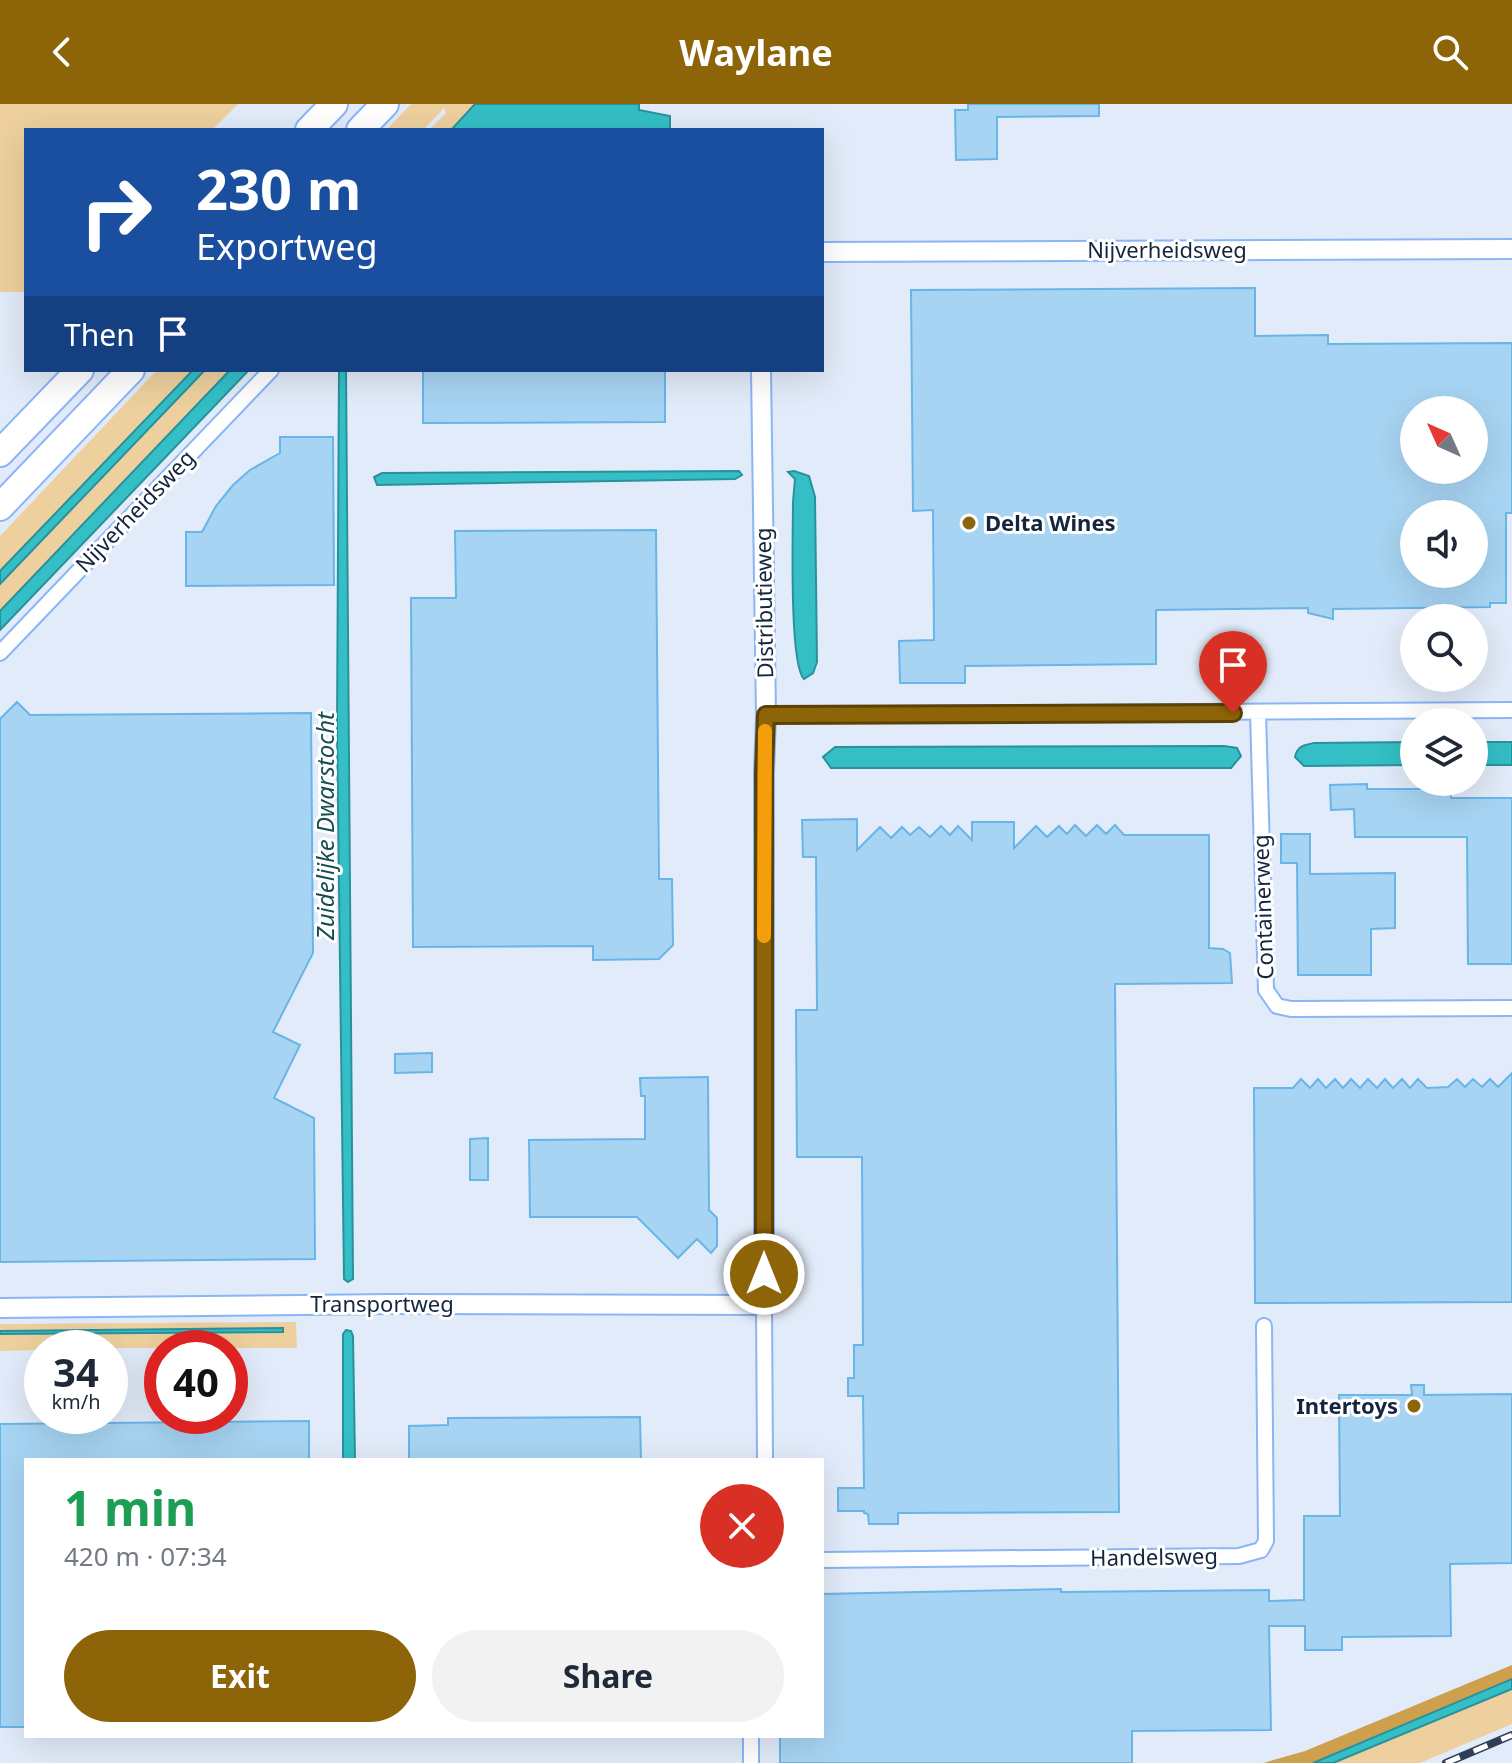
<!DOCTYPE html>
<meta charset="utf-8">
<style>
body{margin:0;font-family:"Noto Sans",sans-serif;background:#f2f2f3;color:#1f2937;height:100vh;display:flex;flex-direction:column;font-size:30px;white-space:nowrap}
*{box-sizing:border-box;margin:0}
p{font-size:26px;color:#747a83}
.icon{flex:none;width:44px;height:44px;fill:none;stroke:currentColor;stroke-width:2;stroke-linecap:round;stroke-linejoin:round}
.map{position:relative;flex:1;overflow:hidden}
.details{position:absolute;left:24px;top:1354px;width:800px;height:280px;display:flex;flex-direction:column;background:#fff;border-radius:0px;box-shadow:0 8px 32px #0002}
.details>*{flex:none}
.top-card{position:absolute;left:24px;top:24px;width:800px;height:244px;border-radius:0px;box-shadow:0 8px 32px #0002;background:#1a4fa0;color:#fff;overflow:hidden}
.needle{width:52px;rotate:315deg}
.controls{position:absolute;left:1400px;top:292px;display:grid;gap:16px}
.controls a{display:grid;place-items:center;width:88px;height:88px;border-radius:50%;background:#fff;box-shadow:0 8px 32px #0002;font-size:40px}
.speed{position:absolute;left:24px;top:1226px;display:flex;gap:16px;font-size:40px;font-weight:700;text-align:center}
.speed>*{display:grid;place-content:center;width:104px;height:104px;border-radius:50%;background:#fff;box-shadow:0 8px 32px #0002;line-height:1}
.speed small{font-size:20px;font-weight:400}
.speed .limit{border:12px solid #d22;background:#fff;color:#111}
.pin{position:absolute;display:grid;place-items:center;width:68px;height:68px;color:#fff;margin:-82px -34px;border-radius:50% 50% 50% 0;rotate:-45deg;box-shadow:0 0 8px #0007}
.pin .icon{rotate:45deg}
.me{position:absolute;width:88px;margin:-44px;rotate:0deg;stroke-linejoin:round;filter:drop-shadow(0 0 6px #0008)}
.turn{display:flex;align-items:center;gap:28px;height:168px;padding:0 40px;font-size:36px}
.turn .icon{width:104px;height:104px;stroke-width:2.5}
.turn b{display:block;font-size:56px;line-height:68px}
.then{display:flex;align-items:center;height:76px;padding:0 40px;background:#0003;gap:16px;font-size:30px}
.round{display:grid;place-items:center;flex:none;width:84px;height:84px;border-radius:42px;background:#f2f2f3}
.summary{display:flex;align-items:center;justify-content:space-between;height:136px;padding:0 40px}
h1{font-size:48px;font-weight:700;line-height:60px;color:#1e9e55}
.button{display:flex;gap:16px;margin-top:auto;padding:16px 40px}
.button a{flex:1;height:92px;border-radius:48px;background:#8d6408;color:#fff;font-size:32px;font-weight:700;line-height:92px;text-align:center}
.button a+a{background:#f2f2f3;color:#1f2937}
header{display:flex;justify-content:space-between;align-items:center;height:104px;padding:0 40px;background:#8d6408;color:#fff;font-size:36px;font-weight:700}
.map>svg:first-child{display:block}
</style>
<header><svg class="icon" aria-label="back" viewBox="0 0 24 24"><path d="M15 5l-7 7 7 7"/></svg>Waylane<svg class="icon" aria-label="search" viewBox="0 0 24 24"><circle cx="10" cy="10" r="6"/><path d="M15 15l6 6"/></svg></header>
<div class="map">
<svg width="1512" height="1659" viewBox="0 0 1512 1659">
<rect width="100%" height="100%" fill="#e2ebf9"/>
<path fill="#eed09e" d="M0,0h238l-26,26h-186v162h-26z
M411,0h64l-24,26h-22l17,-17 -2,-5 -21,22h-37z
M157,266h36l-193,201v-35z
M205,266h25l-230,241v-27z
M296,1218l1,26h-255v2l-42,1v-17l284,-4 -1,-2 -283,3v-7z
M1512,1585v35l-92,39h-87z"/>
<path fill="#ce9f4d" d="M1512,1561v14l-199,84h-50l42,-12z"/>
<path fill="#33bfc5" stroke="#2a919c" stroke-width="2" d="M475,0h164v6l31,6v14h-219z
M193,266h12l-205,214v-13z
M230,266h19l-249,260v-19z
M339,266h7l7,909 -5,3 -4,-3 -7,-549z
M739,367l3,4 -7,4 -358,6 -3,-8 8,-4z
M794,367l15,5 6,21 2,165 -4,11 -9,6c-15,-14 -11,-149 -11,-177l2,-23 -7,-7z
M1414,638v23l-110,1 -9,-9c2,-11 9,-12 19,-14z
M1474,638h38v23h-38z
M1224,642l13,2 4,8 -10,12h-400l-8,-11 12,-10z
M283,1224v4l-283,2v-3z
M346,1226l5,1 2,5 2,124h-12v-126z
M1512,1575v10l-179,74h-20z"/>
<path fill="#a7d4f3" stroke="#68b5e8" stroke-width="2" fill-rule="evenodd" d="M968,0h131v12l-102,1v42l-41,1 -1,-50h13z
M1255,184v48l73,-1v9l184,-1v170h-6v90h-16v4l-157,2v10l-25,-6v-5l-152,2v54l-191,2v17h-65l-1,-42 35,-1 -1,-130 -20,1 -2,-221zM1414,306h60v60h-60zM1414,410h60v60h-60z
M423,266h242v52l-242,1z
M280,333h53l1,148 -148,1v-54h16l14,-26 17,-21 17,-15 30,-17z
M656,426l3,349h13l1,66 -14,14 -66,1v-14l-180,1 -2,-349h45l-1,-67z
M17,598l13,13 281,-2 2,240 -40,79 27,13 -26,53 40,20 1,141 -315,3v-543z
M1367,680v5h84v9h61v166h-44l-1,-127h-112l-1,-28 -23,1 -1,-25z
M857,715v31l23,-23 11,11 11,-11 8,8 9,-8 11,10 11,-11 9,9 8,-9 14,14v-18h42v26l22,-22 11,11 12,-11 8,8 8,-9 11,11 11,-11 9,9 9,-9 9,10h85v113l14,1 7,4 2,30 -117,1 4,528 -221,1v11h-29l-1,-10 -4,-1v-2h-26v-23h26l-1,-92h-15v-18h6v-33h9l-1,-188h-65l-1,-147h21l-1,-153h-13l-1,-37z
M1281,730h29v40l85,-1v55l-24,1v46h-73l-1,-112h-16z
M432,949v19l-37,1v-19z
M1512,969v229l-257,1 -1,-215h39l8,-9 9,9 8,-9 8,9 9,-9 8,9 8,-9 9,9 8,-9 9,9 8,-9 8,9 9,-9 8,9 8,-9 9,9 21,-1 9,-8 8,8 8,-8 9,8 8,-8 8,8z
M708,973l1,133 8,8v28l-6,7 -14,-14 -19,19 -41,-41h-107l-1,-77 116,-1v-43h-4l-1,-18z
M488,1034v42h-18v-41z
M1411,1281h13v10l88,-1v169l-62,1 1,72 -109,1v13h-37v-24h-36l2,104 -139,1v32h-352v-27h42v-142l239,-5v3l208,-2v11l35,-1v-84h36l-1,-121h73z
M640,1313l1,43h-232v-34l39,-1v-7z
M309,1317v39h-283v267h-26v-303z"/>
<g fill="none" stroke-linecap="round" stroke-linejoin="round">
<defs>
<path id="minor" d="M0,549l271,-283
M1258,609l8,277 11,16 14,3 221,-1
M766,611l746,-5
M764,1201l1,155
M822,1456l417,-4 22,-6 5,-9 -2,-215
M751,1632v27"/>
<path id="tertiary" d="M822,148l690,-3
M0,1204l391,-4 373,1v-533l2,-57 -5,-345"/>
<path id="motorway" d="M309,26l25,-26
M360,26l25,-26
M0,349l80,-83
M0,403l131,-137"/>
</defs>
<use href="#minor" stroke="#8ab5f7" stroke-width="18"/>
<use href="#tertiary" stroke="#8ab5f7" stroke-width="22"/>
<use href="#motorway" stroke="#8ab5f7" stroke-width="30"/>
<use href="#minor" stroke="#fff" stroke-width="14"/>
<use href="#tertiary" stroke="#fff" stroke-width="18"/>
<use href="#motorway" stroke="#fff" stroke-width="26"/>
<defs>
<path id="rail" d="M1446,1659l66,-28"/>
</defs>
<use href="#rail" stroke="#2f3f57" stroke-width="8"/>
<use href="#rail" stroke="#fff" stroke-width="5" stroke-dasharray="15" stroke-linecap="butt"/>
</g>
<g fill="none" stroke-linecap="round" stroke-linejoin="round">
<defs>
<path id="route" d="M764,1170v-502l2,-57 467,-2"/>
</defs>
<use href="#route" stroke="#5c4105" stroke-width="20"/>
<use href="#route" stroke="#8d6408" stroke-width="14"/>
<path stroke="#f59e0b" stroke-width="14" d="M764,832l1,-205"/>
</g>
<g fill="#8d6408" stroke="#fff" stroke-width="3">
<circle cx="969" cy="419" r="8"/>
<circle cx="1414" cy="1302" r="8"/>
</g>
<g text-anchor="middle" stroke-width="6" stroke-linejoin="round" paint-order="stroke">
<g font-size="22" fill="#14253e" stroke="#fff">
<text x="1167" y="154">Nijverheidsweg</text>
<text transform="translate(135 407) rotate(-46)" y="8">Nijverheidsweg</text>
<text transform="translate(764 499) rotate(-91)" y="8">Distributieweg</text>
<text transform="translate(1263 803) rotate(-92)" y="8">Containerweg</text>
<text x="382" y="1208">Transportweg</text>
<text transform="translate(1154 1453) rotate(-1)" y="8">Handelsweg</text>
</g>
<g font-size="22" font-weight="bold" fill="#14253e" stroke="#fff" text-anchor="start">
<text x="985" y="427">Delta Wines</text>
<text x="1398" y="1310" text-anchor="end">Intertoys</text>
</g>
<g font-size="24" font-style="italic" fill="#144e51" stroke="#fff">
<text transform="translate(326 722) rotate(-90)" y="8">Zuidelijke Dwarstocht</text>
</g>
</g>
</svg>
<div class="controls">
<a><svg class="needle" viewBox="-14 -14 28 28"><path d="M0-13l5 13h-10z" fill="#e53935"/><path d="M0 13l5-13h-10z" fill="#747a83"/></svg></a>
<a><svg class="icon" aria-label="sound" viewBox="0 0 24 24"><path d="M4 9h4l5-4v14l-5-4H4zM17 9q2 3 0 6"/></svg></a>
<a><svg class="icon" aria-label="search" viewBox="0 0 24 24"><circle cx="10" cy="10" r="6"/><path d="M15 15l6 6"/></svg></a>
<a><svg class="icon" aria-label="layers" viewBox="0 0 24 24"><path d="M12 4l9 5-9 5-9-5zM3 14l9 5 9-5"/></svg></a>
</div>
<div class="speed"><div>34<small>km/h</small></div><div class="limit">40</div></div>
<div class="pin" style="left:1233px;top:609px;background:#d93025"><svg class="icon" aria-label="arrive" viewBox="0 0 24 24"><path d="M6 21V4h12l-3 4 3 4H6"/></svg></div>
<svg class="me" style="left:764px;top:1170px" viewBox="-20 -20 40 40"><circle r="17" fill="#8d6408" stroke="#fff" stroke-width="3"/><path d="M0-11L8 9 0 5-8 9z" fill="#fff"/></svg>
<div class="top-card">
<div class="turn"><svg class="icon" aria-label="right" viewBox="0 0 24 24"><path d="M7 20v-9h11M14 6l5 5-5 5"/></svg><div><b>230 m</b>Exportweg</div></div>
<div class="then">Then<svg class="icon" aria-label="arrive" viewBox="0 0 24 24"><path d="M6 21V4h12l-3 4 3 4H6"/></svg></div>
</div>
<section class="details">
<div class="summary"><div><h1>1 min</h1><p>420 m · 07:34</p></div><a class="round" style="background:#d93025;color:#fff"><svg class="icon" aria-label="close" viewBox="0 0 24 24"><path d="M6 6l12 12M18 6L6 18"/></svg></a></div>
<div class="button"><a>Exit</a><a>Share</a></div>
</section>
</div>
